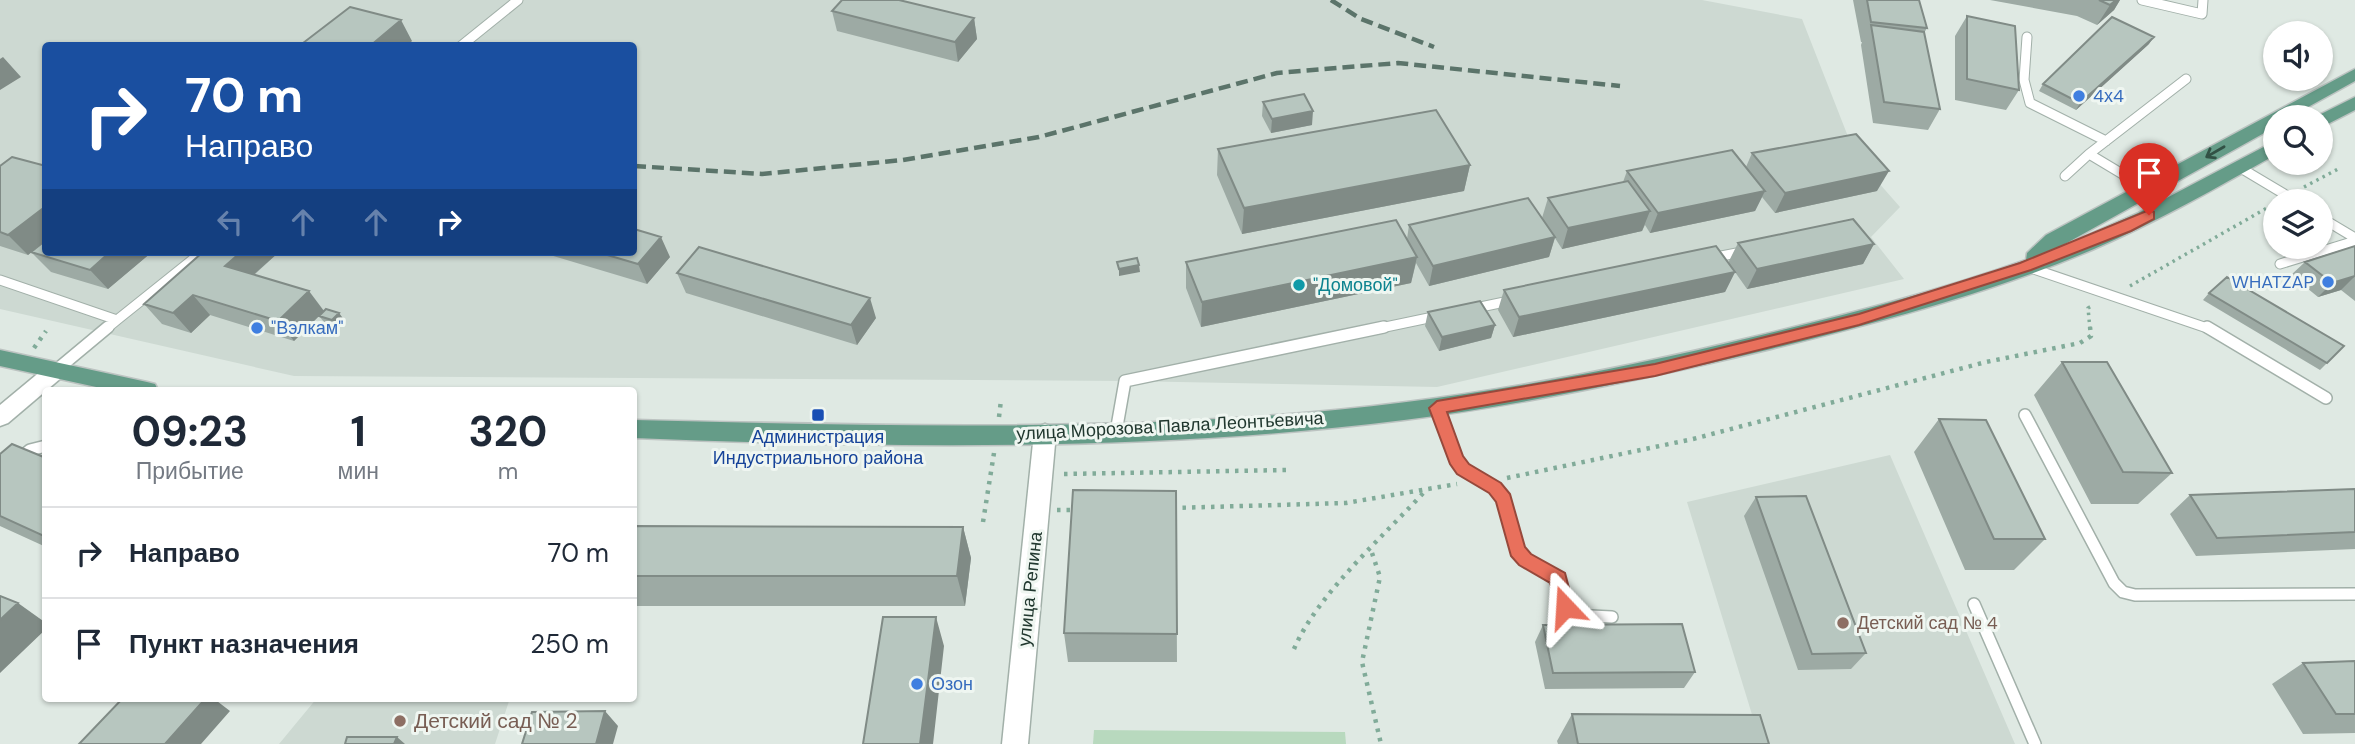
<!DOCTYPE html>
<html lang="ru">
<meta charset="utf-8">
<style>
body{margin:0;font-family:"DM Sans",sans-serif;background:#f6f6f7;color:#1f2937;height:100vh;display:flex;flex-direction:column;font-size:26px;white-space:nowrap}
*{box-sizing:border-box;margin:0}
p{font-size:23px;color:#747a83}
.icon{flex:none;width:38px;height:38px;fill:none;stroke:currentColor;stroke-width:2;stroke-linecap:round;stroke-linejoin:round}
.map{position:relative;flex:1;overflow:hidden}
.drawer{position:absolute;left:42px;top:387px;width:595px;height:315px;display:flex;flex-direction:column;background:#fff;border-radius:7px;box-shadow:0 2px 5px #0004}
.drawer>*{flex:none}
.top-card{position:absolute;left:42px;top:42px;width:595px;height:214px;border-radius:7px;box-shadow:0 2px 5px #0004;background:#1a4fa0;color:#fff;overflow:hidden}
.tools{position:absolute;left:2263px;top:21px;display:grid;gap:14px}
.tools a{display:grid;place-items:center;width:70px;height:70px;border-radius:50%;background:#fff;box-shadow:0 2px 5px #0004;font-size:35px}
.pin{position:absolute;display:grid;place-items:center;width:60px;height:60px;color:#fff;margin:-72px -30px;border-radius:50% 50% 50% 0;rotate:-45deg;box-shadow:0 0 7px #0007}
.pin .icon{rotate:45deg}
.me{position:absolute;width:77px;margin:-38px;rotate:340deg;stroke-linejoin:round;filter:drop-shadow(0 0 5px #0008)}
.turn{display:flex;align-items:center;gap:24px;height:147px;padding:0 28px;font-size:32px}
.turn .icon{width:91px;height:91px;stroke-width:2.5}
.turn b{display:block;font-size:49px;line-height:60px}
.lanes{display:flex;align-items:center;height:66px;padding:0 28px;background:#0003;justify-content:center;gap:35px;direction:ltr}
.lanes .off{opacity:.35}
.eta{display:flex;justify-content:space-evenly;align-items:center;height:119px;text-align:center}
.eta b{font-size:42px;font-weight:700;line-height:49px}
ul{padding:0;list-style:none}
li{display:flex;align-items:center;gap:21px;height:91px;padding:0 28px;border-top:2px solid #e0e1e3}
li div{flex:1}
li b{display:block;font-size:26px}
li em{font-style:normal}
.map>svg:first-child{display:block}
</style>
<div class="map">
<svg width="2355" height="744" viewBox="0 0 2355 744">
<rect width="100%" height="100%" fill="#dfe9e3"/>
<path fill="#cdd9d2" fill-rule="evenodd" d="M0,0h1702l100,19 54,138 44,50 -29,30 33,42 -467,108 -312,-6 -831,-5 -294,-67zM46,46h588v206h-588z
M1890,455l125,289h-254l-74,-242z
M317,698h193l-15,46h-216z"/>
<path fill="#b8d9be" d="M1094,730l251,2 1,12h-253z"/>
<g fill="none" stroke-linecap="round" stroke-linejoin="round">
<defs>
<path id="service-far1" d="M2142,0l60,14 1,-14
M2027,37l-3,43 6,23 76,38
M461,46l57,-46
M2239,167l57,34
M2065,176l24,-22
M2149,190l-60,-36 97,-75
M2320,217l35,21
M1711,258l36,-7
M2280,264l75,-23
M2025,266l185,63
M0,280l117,40 -11,9
M1471,309l43,-9
M117,320l85,-68
M1376,329l62,-13"/>
<path id="service" d="M2207,327l119,71
M54,372l54,-45
M1437,408l18,51 8,10 32,19 9,11 13,51 8,10 33,19 12,36 42,2
M2025,415l89,168 9,9 12,3 220,-1
M1116,432l9,-51 259,-54
M19,459l11,-9 16,-4
M1974,604l61,140"/>
<path id="minor" d="M54,364l7,2 3,6 -3,6 -53,45 -8,3v-21l47,-39z"/>
<path id="tertiary" d="M1045,424l8,3 3,6 -28,311h-26l32,-311 3,-6z"/>
<path id="primary" d="M2355,69v12l-65,36h-15v10l-219,122 82,-36 137,-72v14c-59,33 -118,67 -181,94 -103,44 -214,73 -323,100 -121,29 -243,55 -367,71 -254,32 -515,28 -770,18v-18c215,5 430,11 644,-5 161,-12 319,-40 475,-78 92,-22 183,-45 273,-77l1,-7 19,-18z
M2355,97v13l-35,18v-11h-5z
M0,350l147,32 8,2 3,6h-48l-110,-24z"/>
</defs>
<use href="#service-far1" stroke="#a2b0a9" stroke-width="11"/>
<use href="#service" stroke="#a2b0a9" stroke-width="14"/>
<use href="#minor" stroke="#a2b0a9" stroke-width="3"/>
<use href="#tertiary" stroke="#a2b0a9" stroke-width="3"/>
<use href="#primary" stroke="#bcc3c1" stroke-width="3"/>
<path stroke="#81ab99" stroke-width="3.5" stroke-dasharray="2.5 4.5" stroke-linecap="butt" d="M2304,187l36,-19
M2130,286l144,-82
M2090,329l-2,-21 6,-3"/>
<path stroke="#81ab99" stroke-width="4.5" stroke-dasharray="3.5 6" stroke-linecap="butt" d="M34,348l12,-17
M999,417l2,-17
M1064,474l223,-4
M1507,478l186,-39 293,-77 94,-19 11,-7 -1,-9
M1173,508l173,-5 111,-19
M1057,510h20
M983,522l11,-69
M1372,553l8,24 -18,85 19,82
M1294,649c24,-56 91,-114 133,-160"/>
<use href="#service-far1" stroke="#fff" stroke-width="9"/>
<use href="#service" stroke="#fff" stroke-width="11"/>
<use href="#minor" fill="#fff" fill-rule="evenodd"/>
<use href="#tertiary" fill="#fff" fill-rule="evenodd"/>
<use href="#primary" fill="#659c88" fill-rule="evenodd"/>
<path stroke="#5b746a" stroke-width="4.5" stroke-dasharray="12 6" stroke-linecap="butt" d="M1331,0l30,19 73,28
M634,166l128,8 141,-14 136,-23 238,-64 121,-10 222,23"/>
</g>
<path fill="#9daaa4" d="M1853,0h66l8,28 -3,5 16,76 -12,21 -55,-7 -12,-78 1,-3h-1z
M1990,0h130l-6,10 -17,15 -20,-9z
M832,11l142,7 3,21 -19,23 -121,-31z
M1967,16l52,74 -13,20 -51,-10v-64z
M2149,44l-73,66 -37,-19 4,-7z
M1263,102l49,23 -41,8 -9,-17z
M1218,149l252,16 -6,26 -222,43 -25,-59z
M1752,153l125,38 -102,22 -13,-16 -7,14 -105,22 -5,-8 -3,6 -80,18 -7,-11 -6,19 -120,29 -13,-23 -5,20 -210,44 -15,-39v-26l221,-23 2,-14 133,-7 6,-20 75,-16 4,-11 119,-4z
M0,166l46,86h106l-44,37 -57,-17 -20,-20 -3,3 -28,-9z
M1738,243l136,1 -11,20 -116,25 -12,-17 -10,20 -212,45 -15,-27 6,-20 224,-27z
M2355,246v55l-14,-11 -23,7 -27,-22 14,-13z
M279,252l-25,23 70,36 15,2 5,7 -6,6 -14,-4 -5,-6 -25,25 -84,-26 -19,18 -29,-9 -18,-20z
M540,252h94l36,5 -23,27z
M677,273l199,45 -19,27 -171,-52z
M2209,293l135,53 -24,24 -117,-70z
M1428,312l67,13 -4,13 -52,13 -14,-25z
M2062,362l110,111 -34,31h-47l-57,-109z
M1939,419l106,120 -31,31h-49l-51,-118z
M0,454l46,4v89l-46,-21z
M2355,489v60l-159,7 -26,-42 20,-19z
M1176,491l1,171h-109l-4,-29z
M1756,497l110,156 -15,16 -53,1 -54,-154z
M634,526l329,1 8,31 -6,48h-331z
M1543,625l152,47 -11,16 -139,1 -10,-47z
M2355,661v72l-52,1 -31,-50 31,-21z
M1572,714l197,30h-211l-1,-3z"/>
<path fill="#808b86" d="M2116,0h4l-6,10 -17,15 13,-20z
M974,18l3,21 -19,23 -3,-20z
M401,20l11,21 -5,5h-37z
M2154,37l-5,7 -73,66 4,-7z
M3,57l18,20 -21,13v-31z
M1313,111l-1,14 -41,8 1,-14z
M1470,165l-6,26 -222,43 2,-26z
M1889,171l-12,20 -102,22 10,-20z
M1765,191l-10,20 -105,22 8,-20z
M46,206v35l-18,14 -20,-20z
M1650,211l-8,20 -80,18 6,-21z
M661,237l9,20 -23,27 -9,-20z
M1555,237l-6,20 -120,29 4,-20z
M1874,244l-11,20 -116,25 10,-20z
M110,252h42l-44,37 -18,-19z
M241,252h38l-38,34 -16,-20z
M1417,257l-6,26 -210,44 1,-25z
M1139,265l1,7 -21,4v-7z
M1735,272l-10,20 -212,45 6,-20z
M2355,276l-14,14 -23,7 14,-14z
M309,291l15,20 -30,30 -16,-20z
M193,295l17,20 -19,18 -18,-20z
M870,298l6,20 -19,27 -6,-20z
M339,313l5,7 -6,6 -6,-6z
M1495,325l-4,13 -52,13 3,-14z
M963,527l8,31 -6,48 -8,-30z
M18,603l28,20v6l-46,44v-53z
M936,617l8,29 -11,98h-13z
M206,698h7l17,13 -29,33h-36z
M605,711l13,15 -5,18h-17z
M397,737l8,7h-11z"/>
<path fill="#b7c6bf" stroke="#808b86" stroke-width="2" d="M842,0h57l75,18 -19,24 -123,-31z
M1867,0h52l8,28 -56,-6z
M2099,0h17l-6,5z
M350,7l51,13 -31,26h-57l-10,-3z
M1967,16l48,10 4,64 -52,-11z
M2112,17l42,20 -74,66 -37,-19z
M1871,25l53,7 16,77 -56,-7z
M1304,94l9,17 -41,8 -9,-17z
M1436,110l34,55 -226,43 -26,-59z
M1856,134l33,37 -104,22 -33,-40z
M1732,150l33,41 -107,22 -31,-42z
M12,157l34,9v40l-38,29 -8,-3v-66z
M1628,181l22,30 -82,17 -20,-30z
M1528,198l27,39 -122,29 -24,-41z
M1853,219l21,25 -117,25 -19,-26z
M1396,220l21,37 -215,45 -16,-40z
M634,229l27,8 -23,27 -41,-12h37z
M46,240v12h64l-20,18 -59,-18z
M1716,246l19,26 -216,45 -15,-27z
M2355,246v30l-23,7 -27,-21z
M699,247l171,51 -19,27 -174,-52z
M203,252h38l-16,14 84,25 -31,30 -85,-26 -20,18 -29,-9z
M1137,258l2,7 -20,4 -2,-7z
M2227,277l117,69 -17,17 -118,-70z
M1480,301l15,24 -53,12 -14,-25z
M326,309l13,4 -7,7 -13,-4z
M2062,362h45l65,111 -49,-1z
M1939,419l47,1 59,119h-51z
M12,444l34,14v79l-46,-21v-62z
M2355,489v43l-138,6 -27,-43z
M1073,490l103,1 1,143 -113,-1z
M1806,496l60,157 -54,1 -56,-157z
M634,526l329,1 -6,49h-323z
M0,596l18,7 -18,17z
M883,617h53l-16,127h-57z
M1682,624l13,48 -142,1 -10,-48z
M2355,661v53h-19l-33,-51z
M123,698h83l-41,46h-86z
M605,711l-9,33h-74l10,-32z
M1572,714l188,1 9,29h-191z
M347,737h50l-3,7h-49z"/>
<defs><path id="oneway-shaft" d="M-6 0H5M1.5-3L5.5 0L1.5 3" fill="none" stroke-width="1.6" stroke-linecap="round" stroke-linejoin="round" transform="scale(1.75)"/></defs>
<use stroke="#325145" href="#oneway-shaft" transform="translate(2215 152) rotate(150)"/>
<path fill="#e9705c" stroke="#97493c" stroke-width="2" d="M2149,210l5,2v7l-23,12 -100,39 -172,55 -204,51 -208,36 16,44 6,8 32,19 9,11 15,53 6,7 34,19 9,34 -3,5 -6,3 -7,-3 -8,-29 -31,-18 -8,-9 -15,-54 -7,-9 -32,-19 -7,-10 -21,-56 8,-7 218,-37 204,-50 161,-51z"/>
<g fill="#3f7fe0" stroke="#eff6f1" stroke-width="2.5">
<circle cx="2079" cy="96" r="7"/>
<circle cx="2328" cy="282" r="7"/>
<circle cx="257" cy="328" r="7"/>
<circle cx="917" cy="684" r="7"/>
</g>
<circle fill="#0f9aa8" stroke="#eff6f1" stroke-width="2.5" cx="1299" cy="285" r="7"/>
<rect fill="#1a4fb4" stroke="#eff6f1" stroke-width="2.5" x="811" y="408" width="14" height="14" rx="3.5"/>
<g fill="#8d6e63" stroke="#eff6f1" stroke-width="2.5">
<circle cx="1843" cy="623" r="7"/>
<circle cx="400" cy="721" r="7"/>
</g>
<g text-anchor="middle" stroke-width="6" stroke-linejoin="round" paint-order="stroke">
<g font-size="18" fill="#366cbe" stroke="#eff6f1" text-anchor="start">
<text x="2093" y="102">4х4</text>
<text x="2314" y="288" text-anchor="end">WHATZAP</text>
<text x="271" y="334">"Вэлкам"</text>
<text x="931" y="690">Озон</text>
</g>
<g font-size="18" fill="#0d838f" stroke="#eff6f1" text-anchor="start">
<text x="1313" y="291">"Домовой"</text>
</g>
<g font-size="18" fill="#21382f" stroke="#eff6f1">
<text transform="translate(1170 426) rotate(-3)" y="6">улица Морозова Павла Леонтьевича</text>
<text transform="translate(1030 589) rotate(-84)" y="6">улица Репина</text>
</g>
<g font-size="18" fill="#164399" stroke="#eff6f1">
<text x="818" y="443">Администрация<tspan x="818" dy="21">Индустриального района</tspan></text>
</g>
<g font-size="18" fill="#785e54" stroke="#eff6f1" text-anchor="start">
<text x="1857" y="629">Детский сад № 4</text>
</g>
<g font-size="21" fill="#785e54" stroke="#eff6f1" text-anchor="start">
<text x="414" y="728">Детский сад № 2</text>
</g>
</g>
</svg>
<div class="tools">
<a><svg class="icon" aria-label="sound" viewBox="0 0 24 24"><path d="M4 9h4l5-4v14l-5-4H4zM17 9q2 3 0 6"/></svg></a>
<a><svg class="icon" aria-label="search" viewBox="0 0 24 24"><circle cx="10" cy="10" r="6"/><path d="M15 15l6 6"/></svg></a>
<a><svg class="icon" aria-label="layers" viewBox="0 0 24 24"><path d="M12 4l9 5-9 5-9-5zM3 14l9 5 9-5"/></svg></a>
</div>
<div class="pin" style="left:2149px;top:215px;background:#d93025"><svg class="icon" aria-label="arrive" viewBox="0 0 24 24"><path d="M6 21V4h12l-3 4 3 4H6"/></svg></div>
<svg class="me" style="left:1565px;top:607px" viewBox="-20 -20 40 40"><path d="M0-17L14 15 0 8-14 15z" fill="#e9705c" stroke="#fff" stroke-width="4"/></svg>
<div class="top-card">
<div class="turn"><svg class="icon" aria-label="right" viewBox="0 0 24 24"><path d="M7 20v-9h11M14 6l5 5-5 5"/></svg><div><b>70 m</b>Направо</div></div>
<div class="lanes"><svg class="icon off" aria-label="left" viewBox="0 0 24 24"><path d="M17 20v-9H6M10 6l-5 5 5 5"/></svg><svg class="icon off" aria-label="ahead" viewBox="0 0 24 24"><path d="M12 20V5M6 11l6-6 6 6"/></svg><svg class="icon off" aria-label="ahead" viewBox="0 0 24 24"><path d="M12 20V5M6 11l6-6 6 6"/></svg><svg class="icon" aria-label="right" viewBox="0 0 24 24"><path d="M7 20v-9h11M14 6l5 5-5 5"/></svg></div>
</div>
<section class="drawer">
<div class="eta">
<div><b>09:23</b><p>Прибытие</p></div>
<div><b>1</b><p>мин</p></div>
<div><b>320</b><p>m</p></div>
</div>
<ul>
<li><svg class="icon" aria-label="right" viewBox="0 0 24 24"><path d="M7 20v-9h11M14 6l5 5-5 5"/></svg><div><b>Направо</b></div><em>70 m</em></li>
<li><svg class="icon" aria-label="arrive" viewBox="0 0 24 24"><path d="M6 21V4h12l-3 4 3 4H6"/></svg><div><b>Пункт назначения</b></div><em>250 m</em></li>
</ul>
</section>
</div>
